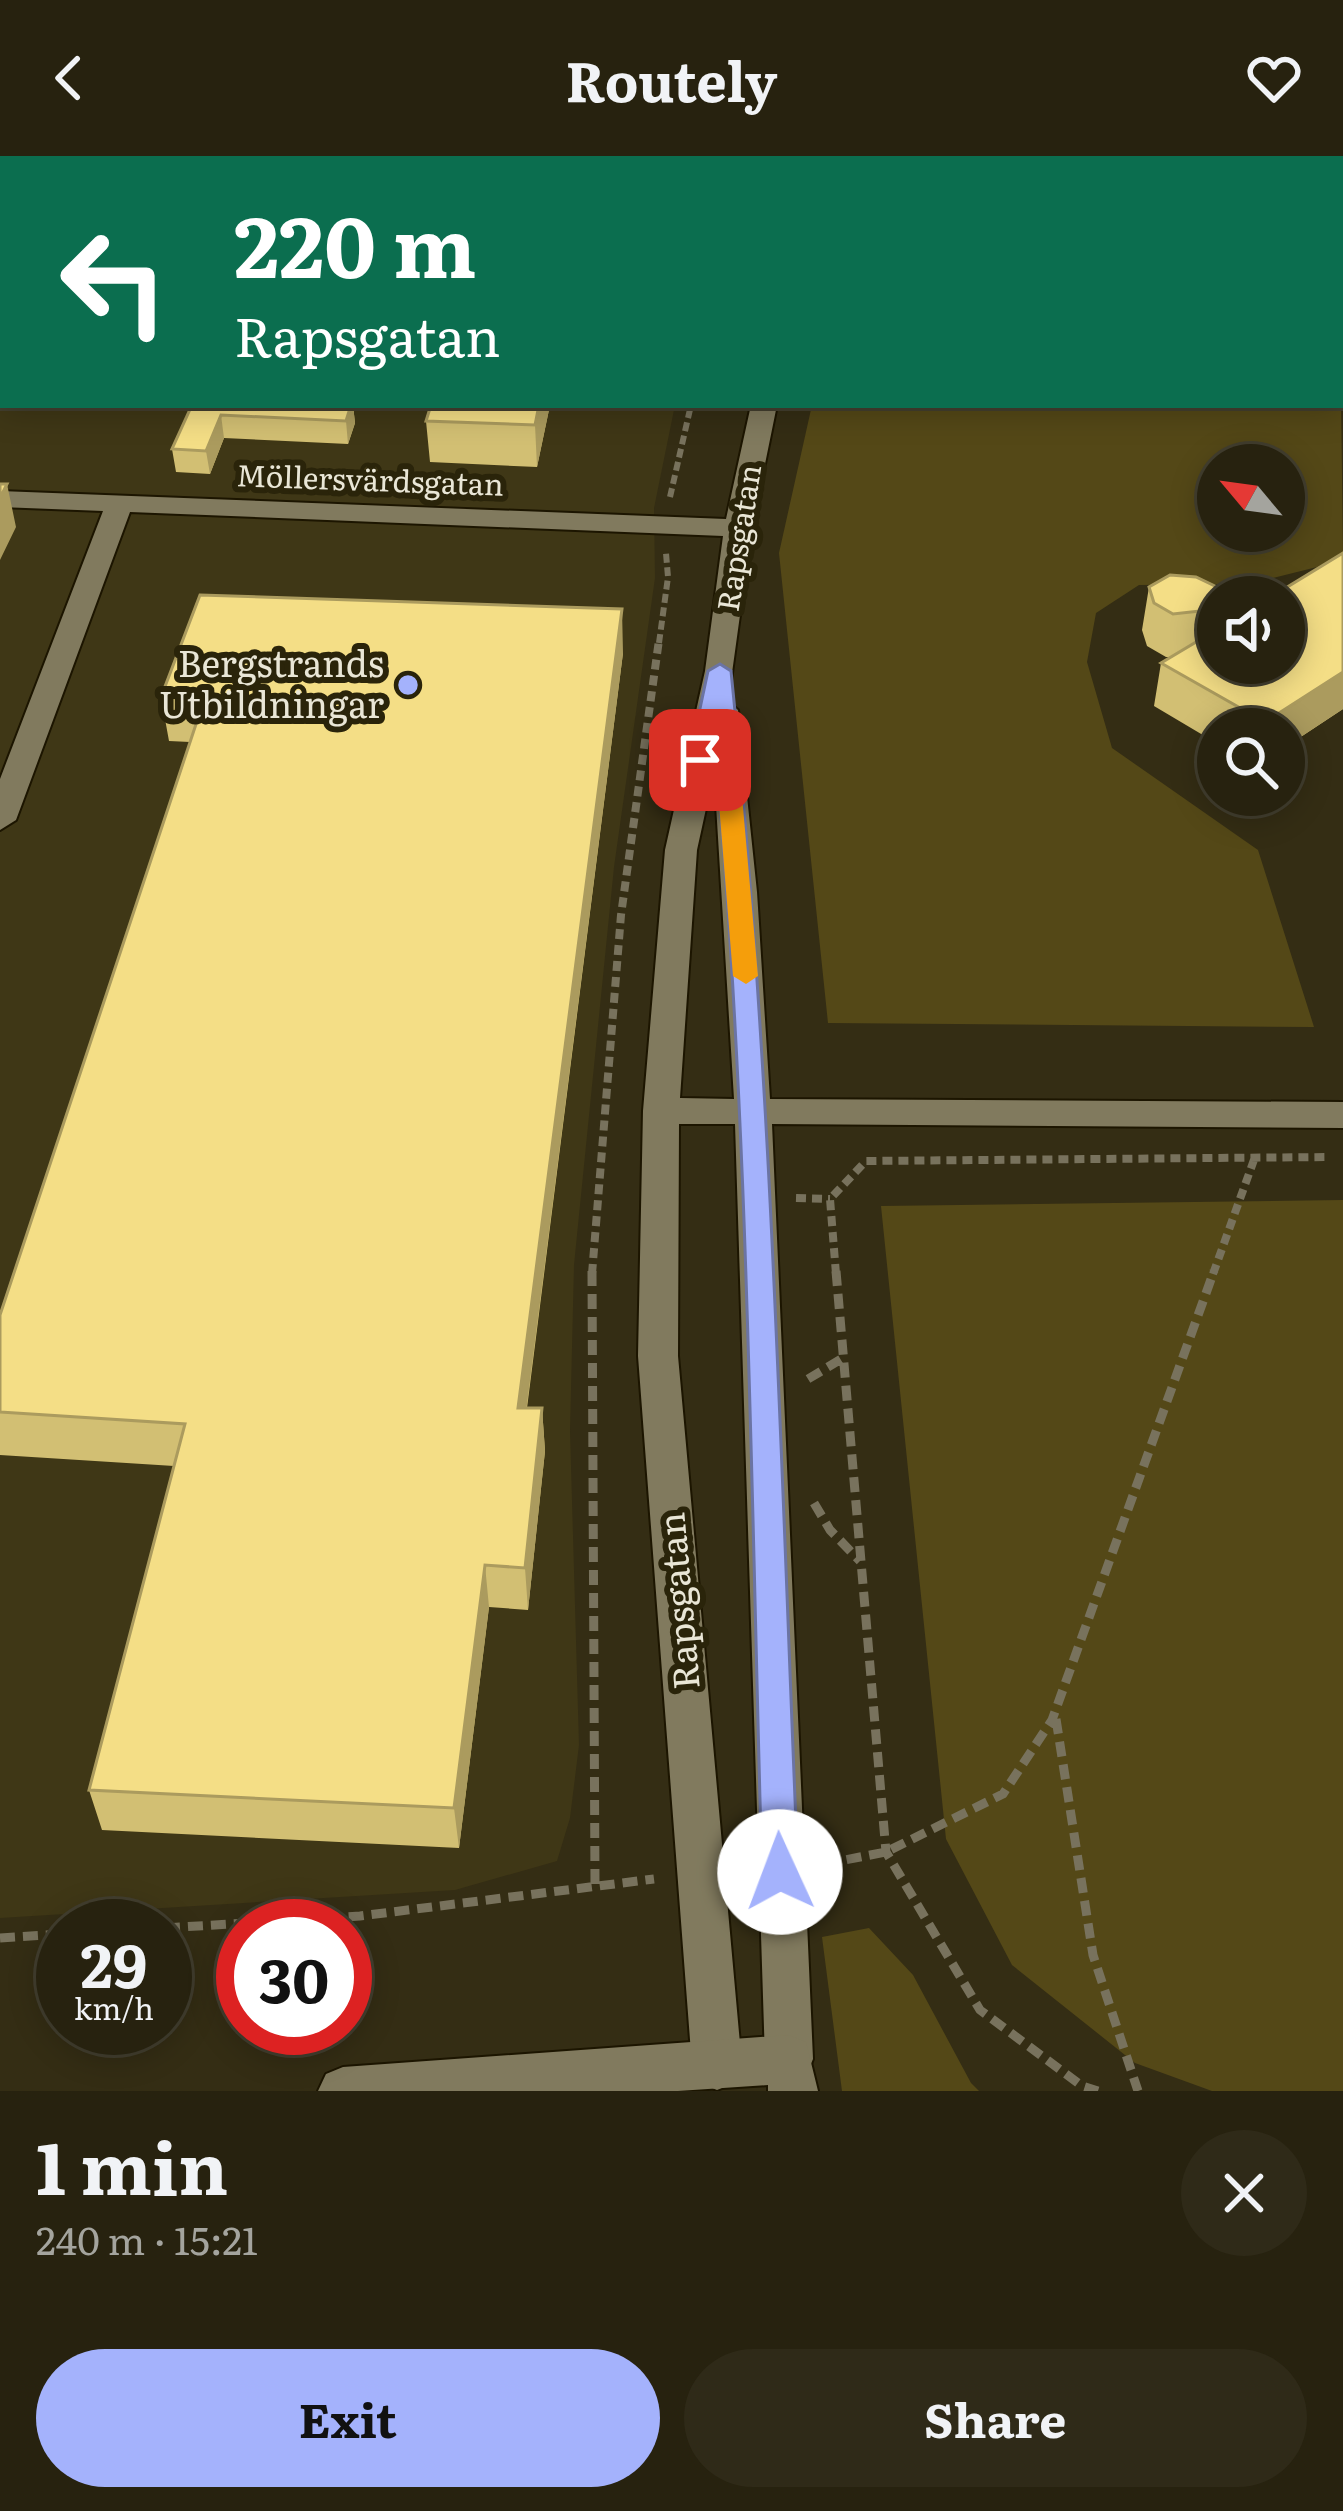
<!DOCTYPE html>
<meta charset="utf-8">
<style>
body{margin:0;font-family:Literata,serif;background:#2f2a18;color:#f1f3f6;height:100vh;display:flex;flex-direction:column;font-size:45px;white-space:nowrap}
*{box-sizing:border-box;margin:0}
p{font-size:39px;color:#a4a49e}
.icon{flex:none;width:66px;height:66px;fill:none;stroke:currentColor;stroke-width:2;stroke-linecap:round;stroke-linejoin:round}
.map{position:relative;height:1935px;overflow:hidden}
.drawer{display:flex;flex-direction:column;background:#27220f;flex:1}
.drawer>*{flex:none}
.hud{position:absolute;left:0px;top:0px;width:1344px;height:252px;box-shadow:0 6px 30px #0003,0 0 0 3px #433f2f;background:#0b6e4f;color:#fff;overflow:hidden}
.needle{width:78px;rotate:299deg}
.controls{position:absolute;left:1197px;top:288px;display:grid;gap:24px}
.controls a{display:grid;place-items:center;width:108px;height:108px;border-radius:50%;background:#27220f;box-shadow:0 6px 30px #0003,0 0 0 3px #433f2f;font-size:60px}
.speed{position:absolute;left:36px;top:1743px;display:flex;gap:24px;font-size:60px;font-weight:700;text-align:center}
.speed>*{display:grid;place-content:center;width:156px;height:156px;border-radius:50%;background:#27220f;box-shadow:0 6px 30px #0003,0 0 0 3px #433f2f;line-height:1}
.speed small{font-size:30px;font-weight:400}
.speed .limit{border:18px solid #d22;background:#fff;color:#111}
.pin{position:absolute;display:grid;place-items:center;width:102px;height:102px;color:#fff;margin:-51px;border-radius:24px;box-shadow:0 6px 18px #0006}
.me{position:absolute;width:132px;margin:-66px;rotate:358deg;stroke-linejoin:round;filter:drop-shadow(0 0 9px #0008)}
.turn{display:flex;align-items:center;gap:42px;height:252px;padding:0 36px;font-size:54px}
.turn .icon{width:156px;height:156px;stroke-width:2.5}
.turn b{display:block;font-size:84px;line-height:102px}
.round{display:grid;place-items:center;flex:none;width:126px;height:126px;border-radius:63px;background:#2f2a18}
.headline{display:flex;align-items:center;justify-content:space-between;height:204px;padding:0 36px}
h1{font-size:72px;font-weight:700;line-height:90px}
.button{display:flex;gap:24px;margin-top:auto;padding:24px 36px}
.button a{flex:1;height:138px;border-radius:72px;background:#a4b2fc;color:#111;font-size:48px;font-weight:700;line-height:138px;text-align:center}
.button a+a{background:#2f2a18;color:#f1f3f6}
header{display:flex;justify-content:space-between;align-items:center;height:156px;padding:0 36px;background:#27220f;font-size:54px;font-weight:700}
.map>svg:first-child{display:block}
</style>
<header><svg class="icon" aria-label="back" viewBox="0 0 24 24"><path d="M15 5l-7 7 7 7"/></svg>Routely<svg class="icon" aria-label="heart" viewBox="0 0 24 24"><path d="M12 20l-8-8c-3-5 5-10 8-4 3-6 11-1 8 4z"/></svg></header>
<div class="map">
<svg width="1343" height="1935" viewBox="0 0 1343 1935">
<rect width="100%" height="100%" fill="#342d14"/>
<path fill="#3f3716" d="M0,83l3,166h672l-21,103 1,70 -41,289 -40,398 -4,166 9,314 -9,73 -13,43 -102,29 -455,28z"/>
<path fill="#544817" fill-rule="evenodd" d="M0,0h761l-758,3v80z
M1341,243l2,154 -26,14 -68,17 -110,1 -43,28 -9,49 25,86 146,102 56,177 -486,-4 -49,-470 33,-148h529zM1218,309h66v66h-66z
M1343,1044v891h-131l-77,-28 -123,-98 -66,-126 -65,-633z
M869,1772l44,47 58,108 8,8h-137l-20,-154z"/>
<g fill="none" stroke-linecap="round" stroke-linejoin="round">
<defs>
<path id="service" d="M1088,0h14v3h-14z
M1341,188h2v8h-2z"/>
<path id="minor" d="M751,249h26l-25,123 -24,174 10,8 19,182 13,207 573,3v26l-571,-4 41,935 -7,17 -17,7 -17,-7 -7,-17 -30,-935h-56l-1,232 64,710 -8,17 -17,7 -17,-7 -8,-17 -54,-710 5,-245 22,-261 40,-179 18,-135 -593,-24 -114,308 -16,10v-51l103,-268 -103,-4v-16l726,28zM714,616l20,327 -54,-1 17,-248z"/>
<path id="tertiary" d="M789,1879l17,7 12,49h-50v-6l-90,6h-360l8,-17 17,-7z"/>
</defs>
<use href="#service" stroke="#1c1500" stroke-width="5"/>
<use href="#minor" stroke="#1c1500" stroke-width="4"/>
<use href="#tertiary" stroke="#1c1500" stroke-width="4"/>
<path stroke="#78725d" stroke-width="6" stroke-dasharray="9 4.5" stroke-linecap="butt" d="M670,341l21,-92
M659,487l9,-66 -2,-24"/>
<path stroke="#78725d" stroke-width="8" stroke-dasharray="10 6" stroke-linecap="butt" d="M796,1042l34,1
M592,1118l29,-359 38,-275
M836,1118l-6,-75 36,-38 463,-4
M1213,1118l42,-117"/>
<path stroke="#78725d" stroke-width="9" stroke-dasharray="15 8" stroke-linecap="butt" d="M592,1115l3,614
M836,1115l50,581 94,158 102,76 16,5
M808,1223l35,-21
M814,1347l16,27 30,31
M1056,1563l37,236 45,136
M824,1708l62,-12 117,-58 49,-74 162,-449
M165,1772l195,-12 294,-37
M0,1782l63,-4"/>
<use href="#service" fill="#817a5e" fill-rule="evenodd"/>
<use href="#minor" fill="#817a5e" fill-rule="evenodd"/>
<use href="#tertiary" fill="#817a5e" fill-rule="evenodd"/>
</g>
<path fill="#d2bf73" d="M192,249h161l2,18 -7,21 -124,-6 -14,36 -34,-2 -4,-23z
M550,249l-13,62 -107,-5 -4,-41z
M1343,397v156l-59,39v-19h-66v15l-64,-38 7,-43 11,-6h-6l-19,-11 -5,-16 7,-43 69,10v66z
M623,497l-96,755h15l3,43 -17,159 -39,-3 -30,241 -357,-18 -13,-40 85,-324 -174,-11v-140l190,-573 -21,-1 -8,-44z"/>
<path fill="#ab9b5e" d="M351,249h2l2,18 -7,21 -2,-23z
M539,249h11l-13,62 -2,-42z
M221,259l3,23 -14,36 -4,-23z
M7,328l9,43 -16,33v-62z
M622,453l1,44 -102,798 -3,-43z
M1343,516v37l-59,39v-19h-20l1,-7z
M542,1252l3,43 -17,159 -3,-42z
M485,1409l4,42 -30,241 -5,-40z"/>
<path fill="#f4de86" stroke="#ab9b5e" stroke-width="3" d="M192,249h159l-5,16 -125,-6 -15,36 -34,-2z
M431,249h108l-4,20 -109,-4z
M0,328h7l-7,14z
M1343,397v119l-78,50 -104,-59 57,-34v34h66v-66h-13z
M1170,419l26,2 23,11 2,9h-3v16l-9,-3 -36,4 -19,-11 -5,-16z
M200,439l422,14 -104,799h24l-17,160 -40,-3 -31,243 -365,-18 96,-366 -185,-12v-97l204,-615 -43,-3z"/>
<path fill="#a4b2fc" stroke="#6b74a4" stroke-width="3" d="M720,508l11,7c41,399 50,800 67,1201l-6,12 -12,5 -12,-5 -6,-12c-11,-375 -13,-752 -47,-1126l-6,20 -9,2 -11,-8 19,-89z"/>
<path fill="#f59e0b" d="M724,555l11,7 23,258 -12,8 -13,-8 -21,-258z"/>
<circle fill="#a4b2fc" stroke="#2a240a" stroke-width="4.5" cx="408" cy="529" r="12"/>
<g text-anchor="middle" stroke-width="12" stroke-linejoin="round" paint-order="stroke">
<g font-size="30" fill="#e9e6d6" stroke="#2a240a">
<text transform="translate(370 325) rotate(2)" y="10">Möllersvärdsgatan</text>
<text transform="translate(740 382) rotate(-81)" y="10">Rapsgatan</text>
</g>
<g font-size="36" fill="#e9e6d6" stroke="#2a240a" text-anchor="end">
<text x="384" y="521">Bergstrands<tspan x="384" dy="41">Utbildningar</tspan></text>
</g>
<g font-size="36" fill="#e9e6d6" stroke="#2a240a">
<text transform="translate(679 1445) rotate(-95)" y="13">Rapsgatan</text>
</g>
</g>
</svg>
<div class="controls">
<a><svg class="needle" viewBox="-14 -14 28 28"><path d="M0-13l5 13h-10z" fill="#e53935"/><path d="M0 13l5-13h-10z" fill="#a4a49e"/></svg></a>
<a><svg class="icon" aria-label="sound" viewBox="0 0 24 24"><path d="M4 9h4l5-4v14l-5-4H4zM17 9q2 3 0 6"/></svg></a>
<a><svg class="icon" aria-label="search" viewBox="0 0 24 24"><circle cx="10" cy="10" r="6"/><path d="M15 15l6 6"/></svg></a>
</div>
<div class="speed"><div>29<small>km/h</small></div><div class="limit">30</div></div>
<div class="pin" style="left:700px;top:604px;background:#d93025"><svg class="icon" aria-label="arrive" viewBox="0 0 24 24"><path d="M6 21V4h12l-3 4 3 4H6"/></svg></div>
<svg class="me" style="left:780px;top:1716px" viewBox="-20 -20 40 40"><circle r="19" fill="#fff"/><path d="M0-13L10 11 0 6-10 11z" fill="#a4b2fc"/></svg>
<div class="hud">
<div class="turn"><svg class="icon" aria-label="left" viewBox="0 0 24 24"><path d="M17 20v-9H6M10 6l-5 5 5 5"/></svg><div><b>220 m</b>Rapsgatan</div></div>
</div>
</div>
<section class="drawer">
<div class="headline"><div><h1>1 min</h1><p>240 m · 15:21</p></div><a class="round"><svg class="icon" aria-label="close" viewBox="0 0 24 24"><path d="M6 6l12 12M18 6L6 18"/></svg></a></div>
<div class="button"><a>Exit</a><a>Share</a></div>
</section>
